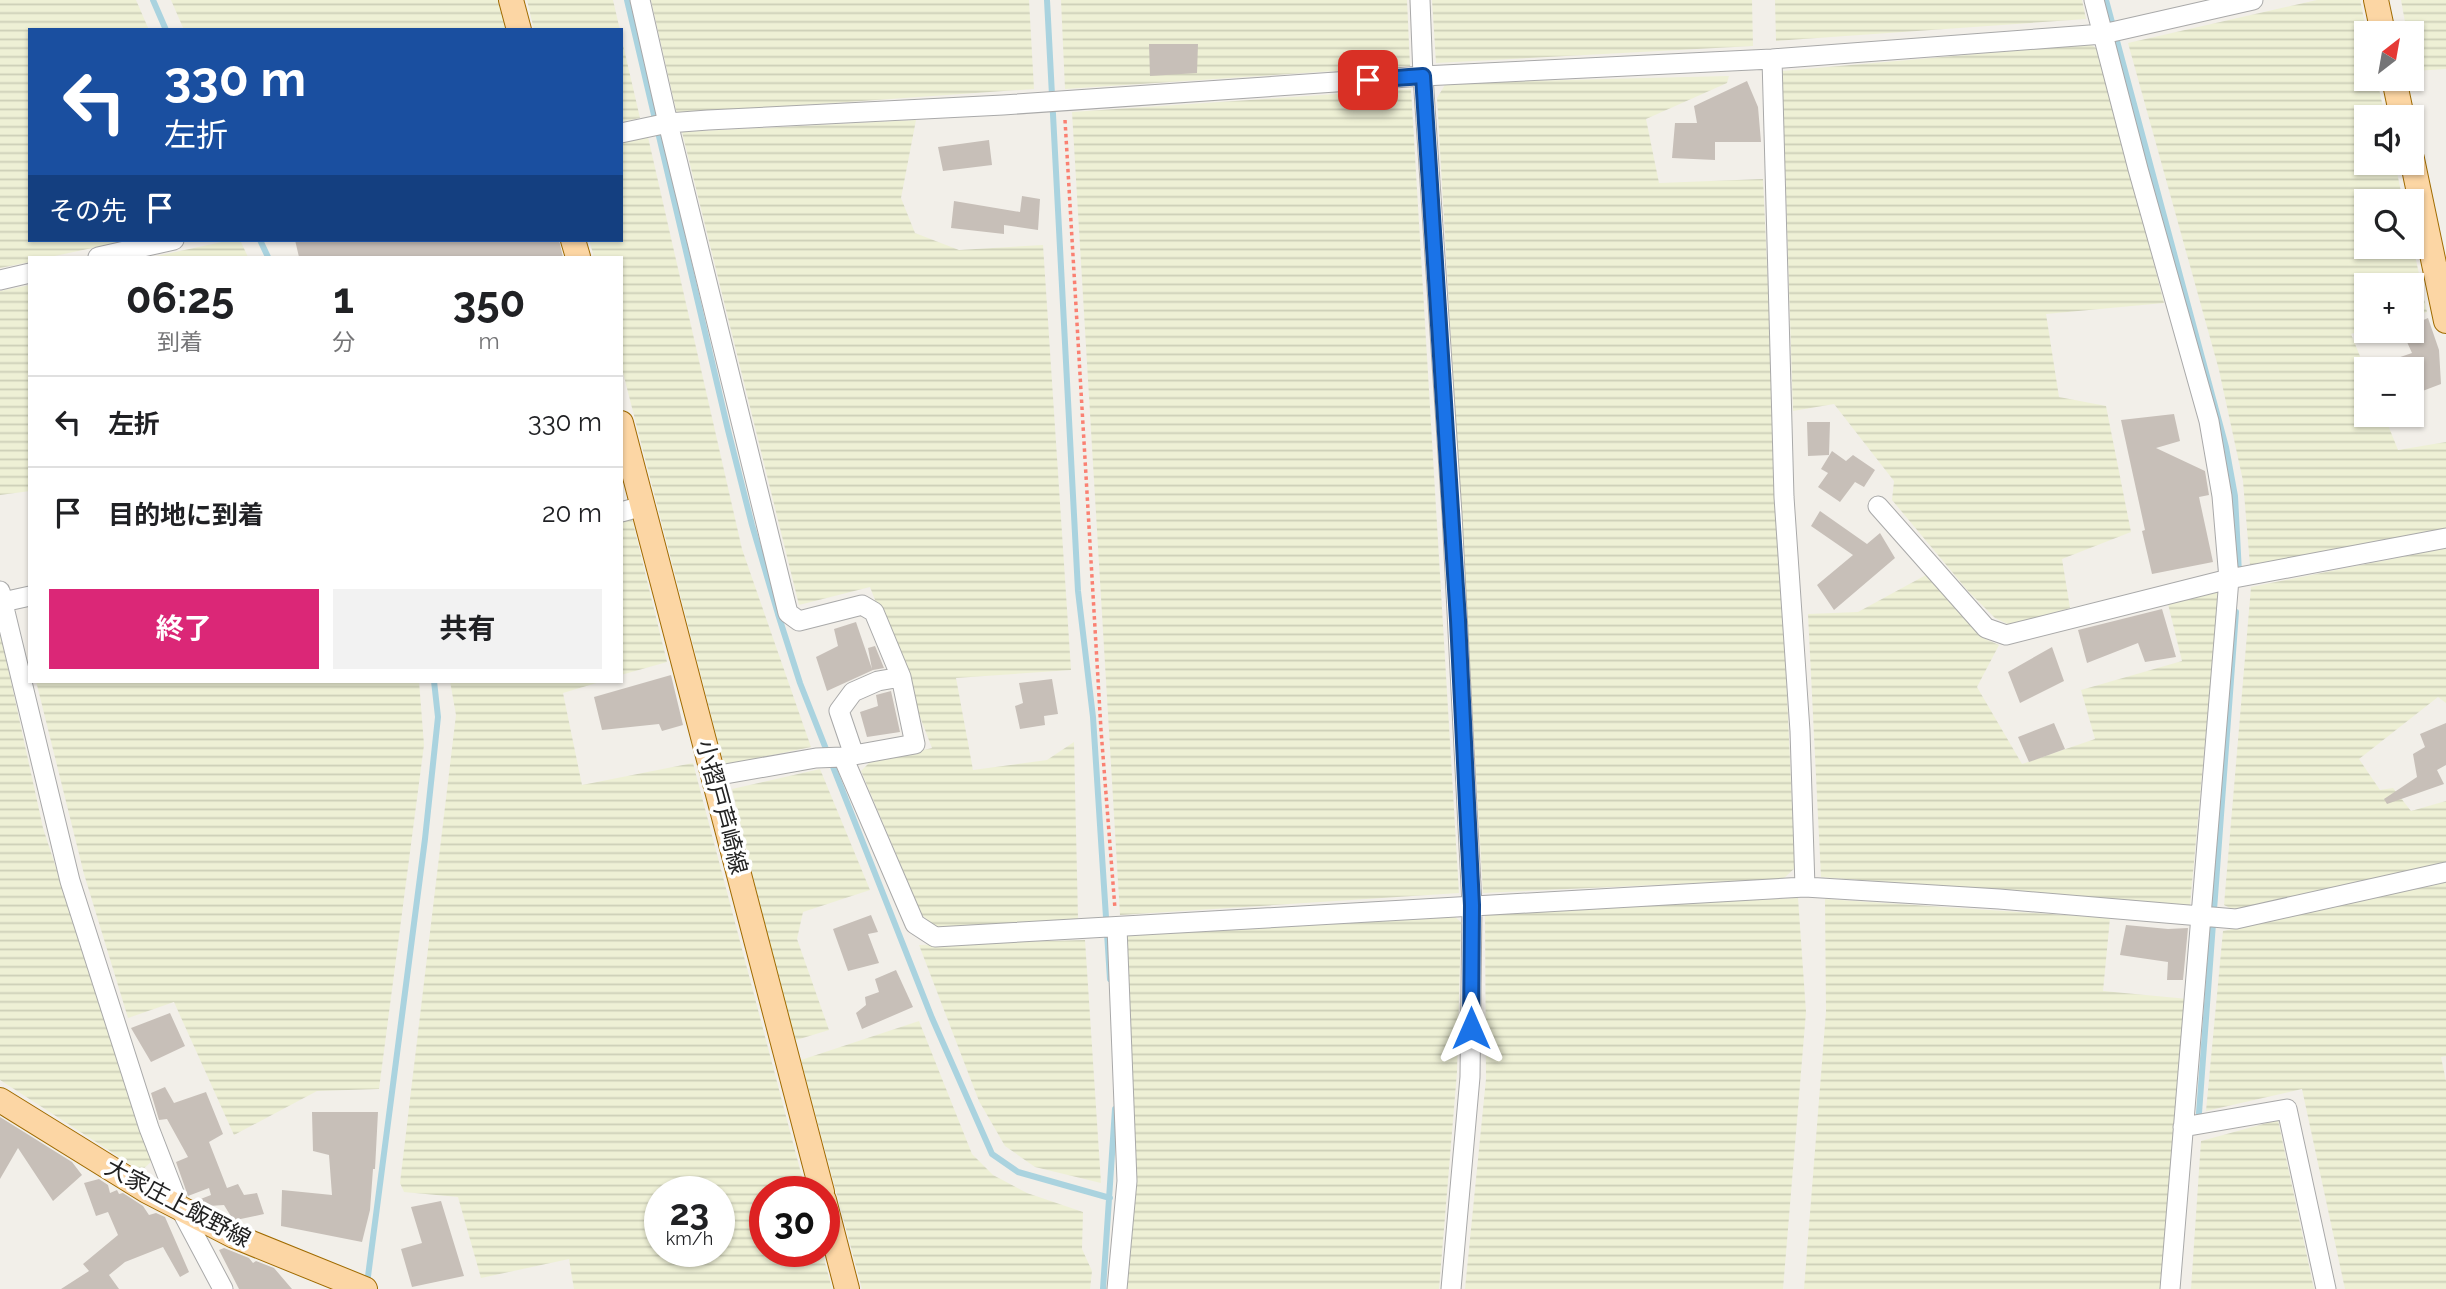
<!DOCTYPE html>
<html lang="ja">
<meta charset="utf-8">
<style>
body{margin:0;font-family:Raleway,"Noto Sans JP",sans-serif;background:#f2f2f2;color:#202124;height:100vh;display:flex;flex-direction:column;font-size:26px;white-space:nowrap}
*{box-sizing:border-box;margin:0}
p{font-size:23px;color:#757577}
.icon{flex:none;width:38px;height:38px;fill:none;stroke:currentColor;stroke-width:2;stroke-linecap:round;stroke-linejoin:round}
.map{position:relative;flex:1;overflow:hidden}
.panel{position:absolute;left:28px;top:256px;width:595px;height:427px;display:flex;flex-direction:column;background:#fff;border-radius:0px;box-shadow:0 2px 5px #0004}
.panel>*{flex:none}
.top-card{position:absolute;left:28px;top:28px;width:595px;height:214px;border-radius:0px;box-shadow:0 2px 5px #0004;background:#1a4fa0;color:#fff;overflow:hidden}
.needle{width:46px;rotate:31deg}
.buttons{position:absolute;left:2354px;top:21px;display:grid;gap:14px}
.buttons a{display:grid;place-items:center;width:70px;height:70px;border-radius:0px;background:#fff;box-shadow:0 2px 5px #0004;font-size:35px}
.speed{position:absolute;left:644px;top:1176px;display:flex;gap:14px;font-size:35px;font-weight:700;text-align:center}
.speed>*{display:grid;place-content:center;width:91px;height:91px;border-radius:50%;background:#fff;box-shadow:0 2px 5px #0004;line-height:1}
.speed small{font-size:18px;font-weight:400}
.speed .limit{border:10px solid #d22;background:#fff;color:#111}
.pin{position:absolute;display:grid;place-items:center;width:60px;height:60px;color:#fff;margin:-30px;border-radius:14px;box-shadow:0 4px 10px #0006}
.me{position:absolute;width:77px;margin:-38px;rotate:0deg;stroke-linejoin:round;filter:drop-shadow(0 0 5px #0008)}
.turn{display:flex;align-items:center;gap:24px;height:147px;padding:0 21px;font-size:32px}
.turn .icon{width:91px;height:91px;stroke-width:2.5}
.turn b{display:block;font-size:49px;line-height:60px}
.then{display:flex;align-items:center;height:66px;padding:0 21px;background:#0003;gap:14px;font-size:26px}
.eta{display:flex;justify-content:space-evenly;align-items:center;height:119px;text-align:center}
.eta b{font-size:42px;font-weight:700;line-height:49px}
.action{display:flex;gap:14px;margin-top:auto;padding:14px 21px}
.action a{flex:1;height:80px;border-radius:0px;background:#db2777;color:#fff;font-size:28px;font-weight:700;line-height:80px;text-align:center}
.action a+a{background:#f2f2f2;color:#202124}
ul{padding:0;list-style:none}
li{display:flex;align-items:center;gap:21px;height:91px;padding:0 21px;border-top:2px solid #e0e0e0}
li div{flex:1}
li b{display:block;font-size:26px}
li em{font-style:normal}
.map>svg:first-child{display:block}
</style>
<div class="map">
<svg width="2446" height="1289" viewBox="0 0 2446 1289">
<defs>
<pattern id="farmland-rules" width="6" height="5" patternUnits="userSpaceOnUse" patternTransform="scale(1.75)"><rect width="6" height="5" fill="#eef0d5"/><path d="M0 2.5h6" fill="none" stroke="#ccceb7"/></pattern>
</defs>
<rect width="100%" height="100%" fill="#f2efe9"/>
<path fill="url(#farmland-rules)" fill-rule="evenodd" d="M0,0h136l13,30h-119v210h100l-80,17h-20v5l-30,6z
M171,0h329l8,30h-324z
M527,0h86l7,30h-86z
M651,0h378l5,89 -357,25z
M1061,0h346l3,66 -345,23z
M1432,0h320l1,46 -317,17z
M1775,0h307l4,19 -310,22z
M2317,0h43l7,33 -1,46h11l8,38h-19v46h29l8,38h-37v46h46v-6l15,71 -15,5v-32h-46v44l-15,5 15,37v44h18l14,35 48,-8v87l-196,36 -7,-84 -24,-111 -91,-327z
M2401,0h45v69l-31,2 -3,-17v-21h-5z
M621,36l19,82 -19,4z
M2090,44l9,6 65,253 -118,11 13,83 47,9 25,126 -69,27 8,49 -60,17 -15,-7 -27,-27 -76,-91 2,-19 -60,-77 -41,7 -11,-340z
M1729,76l-2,7 -81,36 13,64 104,-4 32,689 -12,11 -300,14 -46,-795 9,-15z
M1411,89l48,804 -339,22 -48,-803z
M916,120l-15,78 14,35 44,17 84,-5 28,425 -115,8 17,92 74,-10 27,-18 4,177 -141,9 -15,-13 -61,-144 8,-8 63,-15 -62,-161 -71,18 -117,-473z
M648,137l94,412 69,198 -87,18 -103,-400v-108h-27l-5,-17h32v-97z
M231,240h9l8,17h-96z
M30,285v206l-30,4v-204z
M632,519l35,143 -46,13v-153z
M2446,548v155l-8,-6 -79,62 21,31 13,-2 18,23 35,-10v62l-208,49 -14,-7 27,-318z
M1926,575l57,63 16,7 -22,42 45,77 73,-25 -14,-49 101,-29 -14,-57 51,-12 -29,313 -369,-28 -13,-263 50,-2z
M0,631l43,197 109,333 -11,10 -141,-91z
M36,681h383l5,64 -45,344 -62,2 -83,44 -60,-133 -46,16 -44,-144z
M450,681h153l-40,12 19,92 111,-22 113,429h-41v59h57l10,38h-258l-5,-30 -88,19 -23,-81 -54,-5 -4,-9 56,-468zM660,1192h59v59h-59z
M820,769l50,121 -67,22 -6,27 32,91 -36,11 -61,-252z
M2446,881v175l-5,1 5,24v208h-101l-43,-200 -96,22 17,-180z
M1798,898l8,114 -23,277h-318l21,-210 -1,-167z
M1825,899l285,19 -7,73 85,8 -26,290h-358l22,-277z
M1455,917l6,5 -4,150 -18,217h-317l3,-353z
M1085,940l16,243 -66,-16 -30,-21 -26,-45 -60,-156z
M919,1021l53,133 21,21 34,18 56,19 -1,37 10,22 -2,18h-228l-61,-229z
M2278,1120l36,169h-123l10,-148z"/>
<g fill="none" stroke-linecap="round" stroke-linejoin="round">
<path stroke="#aad3df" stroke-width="6" d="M153,0l13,30
M627,0l101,430 24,95 26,89 22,69 132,335 60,136 26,18 92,26
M1047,0l31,591 15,126 17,262
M2106,0l120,447 9,49 4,77
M260,240l8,17
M2199,1113l37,-501
M367,1284l58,-445 13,-122 -4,-36
M1103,1289l12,-180"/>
</g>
<path fill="#c7bfb8" d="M1149,44h49l-1,29 -47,3z
M1747,81l11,26 3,35h-46v18l-43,-2 3,-35h22l-3,-17z
M989,140l3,25 -49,6 -5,-24z
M1022,196l18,3 -2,31 -34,-5v9l-53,-6 3,-27 66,11z
M295,240h264l4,17h-264z
M2428,318l11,32 2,34 -29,11v-26h-40l-1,-2 41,-14 -10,-22h10v-6z
M2174,414l6,27 -24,7 49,23 4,24 -10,2 14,65 -61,12 -10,-43 3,-1 -24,-110z
M1807,422h23l-1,33 -21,1z
M1832,451l14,10 7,-6 22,15 -11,17 -9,-5 -15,20 -22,-15 10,-14 -7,-4z
M1820,511l47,33 13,-11 15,25 -61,52 -17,-25 36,-30 -42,-29z
M2162,609l14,48 -31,5 -7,-19 -51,20 -9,-33z
M856,622l16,47 -4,-21 7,-2 9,22 -11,2 -46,21 -11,-34 22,-11 -4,-17z
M2052,647l12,34 -44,22 -12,-31z
M671,675l12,50 -21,6 -3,-7 -57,6 -8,-33z
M1052,679l6,35 -14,2 1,9 -25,4 -5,-23 8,-3 -4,-20z
M891,691l9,41 -33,5 -7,-25 18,-6 -2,-11z
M2054,723l11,26 -36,13 -11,-25z
M2446,723v42l-9,5 7,14 -57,20 -3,-5 33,-22 -4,-23 12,-7 -5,-13z
M871,915l7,17 -10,2 11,29 -31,8 -15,-42z
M2126,925l42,4 20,-1 -5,52h-16l1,-18 -48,-7z
M896,970l17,37 -51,22 -6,-16 10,-8 -1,-8 14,-5 -4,-13z
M170,1013l15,33 -34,16 -20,-34z
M165,1087l9,16 32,-11 17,42 -14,8 18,46 11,-4 6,11 13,-2 7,21 -28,6 -4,-2 -8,-13 -15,1 -11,-6 13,-5 -2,-7 -21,8 -12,-34 12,-5 -21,-38 -8,1 -8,-27z
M312,1112h66l-3,57h-2l-3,41 -8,32 -81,-16 1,-36 50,5 -3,-40 -16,-4z
M0,1117l72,45 10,13 -29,26 -35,-53 -18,31z
M99,1179l9,6 2,8 7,-3 2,4 4,-1 20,13 6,9 7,-2 9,4 24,55 -9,5 -17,-30 -38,15 -16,13 10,14h-58l28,-18 -6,-7 35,-29 -10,-23 -12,4 -12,-33z
M441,1201l23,75 -52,11 -11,-38 21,-6 -11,-36z
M224,1248l25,10 4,5 3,-2 18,7 18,21h-53l-20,-39z"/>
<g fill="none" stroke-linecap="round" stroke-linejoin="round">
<defs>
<path id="minor" d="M640,0l28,123 120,490 11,8 63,-16 12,7 27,65 14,67 -72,13
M1420,0l3,76 29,438 20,391 -2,172 -19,212
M2094,0l44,169 71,252 13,75 7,83 -59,710
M1772,59l12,438 16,234 5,156
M621,133l47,-10 40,-3 295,-15 420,-29 349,-17 331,-25 150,-34
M98,257l76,-17
M0,280l30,-7
M1878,506l108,122 20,7 223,-56 217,-41
M621,512l22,-6
M0,591l70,290 79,247 31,80 43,81
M3,602l27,-6
M854,755l-15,-44 14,-19 25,-11 23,-4
M714,776l102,-18 27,-1 72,167 20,13 870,-50 194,12 237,20 210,-47
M2183,1127l104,-18 39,180
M1117,1289l10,-108 -10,-254"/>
<path id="major" d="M511,0l8,30
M2376,0l7,33
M2394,79l8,38
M2412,159l34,162
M573,240l5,17
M621,423l201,769
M0,1100l147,91 87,45 131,53
M824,1200l23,89"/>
</defs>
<use href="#minor" stroke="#a9a9a9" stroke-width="21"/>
<use href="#major" stroke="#a06b00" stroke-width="26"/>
<path stroke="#fa8072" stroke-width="3.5" stroke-dasharray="3.5 3.5" stroke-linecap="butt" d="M1065,120l36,610 14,179"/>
<use href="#minor" stroke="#fff" stroke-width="19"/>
<use href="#major" stroke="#fcd6a4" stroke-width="24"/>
</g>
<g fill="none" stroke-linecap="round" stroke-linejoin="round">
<defs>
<path id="route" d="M1368,80l55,-4 35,544 14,285 -1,123"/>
</defs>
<use href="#route" stroke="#114b97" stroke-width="18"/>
<use href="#route" stroke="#1a73e8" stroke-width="12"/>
</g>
<g text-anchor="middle" stroke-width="7" stroke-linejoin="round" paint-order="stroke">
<g font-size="23" fill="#222" stroke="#fff">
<text transform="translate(722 807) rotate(75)" y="8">小摺戸芦崎線</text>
<text transform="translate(178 1203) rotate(28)" y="8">大家庄上飯野線</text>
</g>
</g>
</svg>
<div class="buttons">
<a><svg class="needle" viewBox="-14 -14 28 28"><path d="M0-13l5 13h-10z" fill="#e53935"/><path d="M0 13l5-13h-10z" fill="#757577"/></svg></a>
<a><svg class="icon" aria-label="sound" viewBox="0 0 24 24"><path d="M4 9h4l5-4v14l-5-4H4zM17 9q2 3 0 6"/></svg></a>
<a><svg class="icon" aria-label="search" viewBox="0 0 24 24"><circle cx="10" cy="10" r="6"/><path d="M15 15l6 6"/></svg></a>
<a>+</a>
<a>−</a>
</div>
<div class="speed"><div>23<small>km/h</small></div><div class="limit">30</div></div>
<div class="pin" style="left:1368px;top:80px;background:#d93025"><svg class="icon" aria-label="arrive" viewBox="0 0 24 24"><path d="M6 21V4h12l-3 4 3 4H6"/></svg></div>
<svg class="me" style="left:1471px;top:1028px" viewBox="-20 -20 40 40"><path d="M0-17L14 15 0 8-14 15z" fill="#1a73e8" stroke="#fff" stroke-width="4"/></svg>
<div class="top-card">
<div class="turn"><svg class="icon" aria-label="left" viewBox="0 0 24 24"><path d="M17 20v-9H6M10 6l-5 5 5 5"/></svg><div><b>330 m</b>左折</div></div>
<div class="then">その先<svg class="icon" aria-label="arrive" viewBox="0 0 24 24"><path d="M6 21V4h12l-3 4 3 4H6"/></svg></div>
</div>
<section class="panel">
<div class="eta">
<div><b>06:25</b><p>到着</p></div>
<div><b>1</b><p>分</p></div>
<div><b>350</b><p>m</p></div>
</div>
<ul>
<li><svg class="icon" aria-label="left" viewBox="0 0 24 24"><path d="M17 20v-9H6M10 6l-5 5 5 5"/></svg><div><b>左折</b></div><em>330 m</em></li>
<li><svg class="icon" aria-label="arrive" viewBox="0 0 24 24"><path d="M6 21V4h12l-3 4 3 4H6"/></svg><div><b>目的地に到着</b></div><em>20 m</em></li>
</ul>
<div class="action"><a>終了</a><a>共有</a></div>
</section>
</div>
